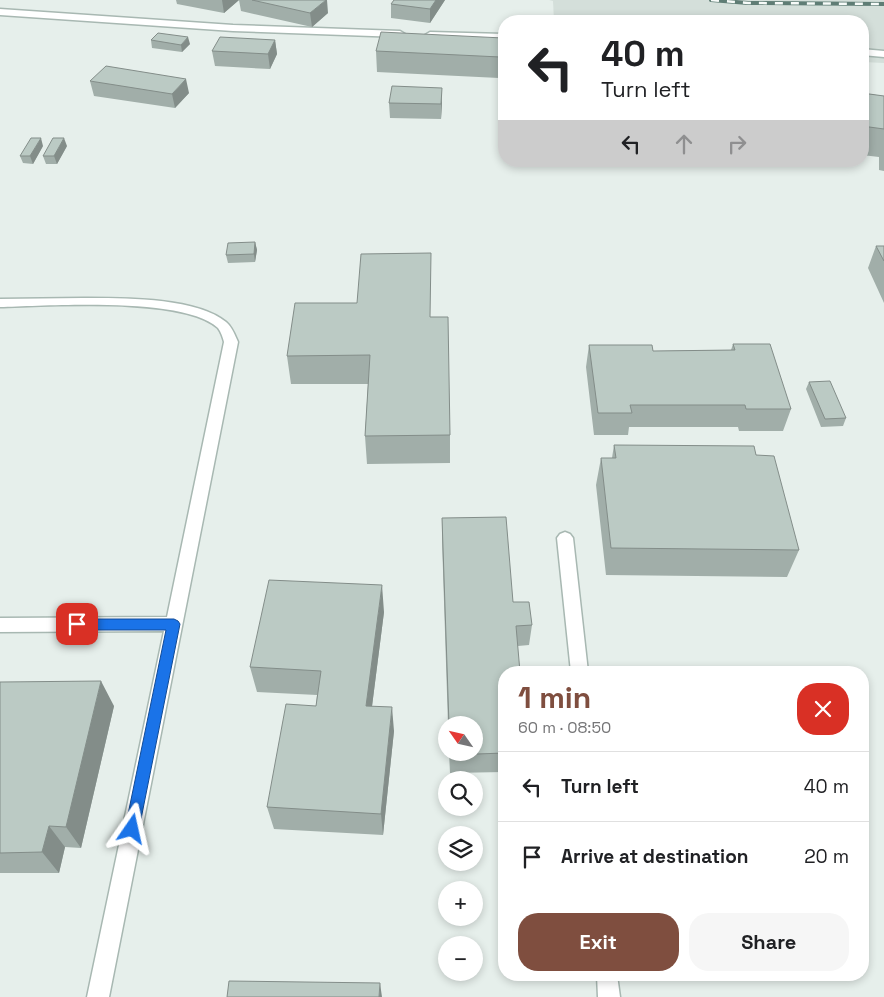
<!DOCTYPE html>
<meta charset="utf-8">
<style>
body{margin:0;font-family:"Space Grotesk",sans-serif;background:#f6f6f6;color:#202124;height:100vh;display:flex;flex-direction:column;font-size:19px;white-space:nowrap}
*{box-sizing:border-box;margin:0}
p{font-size:16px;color:#757577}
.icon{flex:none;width:28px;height:28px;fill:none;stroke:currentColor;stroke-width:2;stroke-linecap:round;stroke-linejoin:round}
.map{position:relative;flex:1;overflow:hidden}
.panel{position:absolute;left:498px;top:666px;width:371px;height:315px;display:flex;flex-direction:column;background:#fff;border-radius:20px;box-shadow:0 2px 8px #0003}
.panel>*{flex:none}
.banner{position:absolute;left:498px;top:15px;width:371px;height:152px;border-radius:20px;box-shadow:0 2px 8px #0003;background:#fff;color:#202124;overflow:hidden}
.needle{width:32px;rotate:304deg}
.controls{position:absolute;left:438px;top:716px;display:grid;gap:10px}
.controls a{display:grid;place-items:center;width:45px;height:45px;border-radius:50%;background:#fff;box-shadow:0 2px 8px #0003;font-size:25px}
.pin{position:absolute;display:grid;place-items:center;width:42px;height:42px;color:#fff;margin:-21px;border-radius:10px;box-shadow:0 2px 8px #0006}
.me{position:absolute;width:55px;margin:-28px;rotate:11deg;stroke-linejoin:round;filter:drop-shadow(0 0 4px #0008)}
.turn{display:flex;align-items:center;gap:18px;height:105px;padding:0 20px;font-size:22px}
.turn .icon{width:65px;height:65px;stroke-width:2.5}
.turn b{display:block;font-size:35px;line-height:42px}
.lanes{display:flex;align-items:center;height:48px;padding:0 20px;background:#0003;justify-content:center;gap:25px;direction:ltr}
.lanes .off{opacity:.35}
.round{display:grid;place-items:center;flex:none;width:52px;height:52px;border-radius:20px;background:#f6f6f6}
.overview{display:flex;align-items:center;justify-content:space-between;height:85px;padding:0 20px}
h1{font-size:30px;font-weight:600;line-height:38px;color:#7f4e3f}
.action{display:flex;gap:10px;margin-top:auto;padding:10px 20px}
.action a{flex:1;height:58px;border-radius:20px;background:#7f4e3f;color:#fff;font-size:20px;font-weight:600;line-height:58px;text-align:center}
.action a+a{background:#f6f6f6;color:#202124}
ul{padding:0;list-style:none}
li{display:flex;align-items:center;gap:15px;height:70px;padding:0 20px;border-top:1px solid #e0e0e0}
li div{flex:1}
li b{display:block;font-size:19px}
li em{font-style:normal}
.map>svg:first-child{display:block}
</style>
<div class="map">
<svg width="884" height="997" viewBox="0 0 884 997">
<rect width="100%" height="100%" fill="#e6efeb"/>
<path fill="#d4dfda" d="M549,0h335v63l-21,-1 -1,-41h-308l-1,-20z"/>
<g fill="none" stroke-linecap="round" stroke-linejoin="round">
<defs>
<path id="lane" d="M565,532l5,2 3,4 15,134h-17l-14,-134 3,-4z
M597,975h20l3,22h-22z"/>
<path id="street" d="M0,9l233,16 167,6 5,3 -5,3 -167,-6 -233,-16z
M430,32l74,2v6l-77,-3 -2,-2z
M862,49l22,2v6l-22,-2z
M83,298c38,0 113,-1 143,24 6,5 9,13 12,20l-129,655h-22l77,-366 -164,1v-14l167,-1 57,-275c-1,-4 -3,-10 -6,-14 -34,-32 -171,-22 -218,-21v-8z"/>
</defs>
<use href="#lane" stroke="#a8b8b2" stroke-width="3"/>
<use href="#street" stroke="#a8b8b2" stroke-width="3"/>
<use href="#lane" fill="#fff" fill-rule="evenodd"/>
<use href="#street" fill="#fff" fill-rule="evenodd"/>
<defs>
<path id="rail" d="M711,0l37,3 136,1"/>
</defs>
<use href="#rail" stroke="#5f7d75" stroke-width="4"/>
<use href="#rail" stroke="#f7fbf9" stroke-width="2.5" stroke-dasharray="8" stroke-linecap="butt"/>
</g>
<path fill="#a1aea9" d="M176,0h63l-15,13 -47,-9z
M239,0h13l76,13 -16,14 -71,-16z
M394,0h51l-15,23 -39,-5v-14z
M503,38l-1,20 -3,20 -122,-6 -1,-21z
M151,40l39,4 -8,8 -30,-4z
M275,40l2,14 -7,15 -55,-3 -3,-15z
M90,81l99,12 -14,15 -81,-12z
M862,93l22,3v75l-5,-1v-13l-17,-2z
M442,102l-1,17 -51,-1 -1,-15z
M43,146l-10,18 -10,-1 -3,-7z
M67,146l-10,18h-11l-3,-8z
M255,242l2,8 -2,12 -27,1 -2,-8z
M876,246h8v57l-16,-35z
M431,317l19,118v28l-83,1 -2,-28 3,-52h-77l-4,-28z
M733,344l58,65 -8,22h-44l-1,-4h-109l-1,8h-34l-8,-68 3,-22 64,6 78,-1z
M809,382l37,36 -3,8 -22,1 -15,-38z
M614,445l142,10 43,95 -12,27 -181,-2 -10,-90 5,-27h11z
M442,518l71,84 19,23 -3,20 -11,1 -14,26v100l-54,1 -1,-21h25v-27h-26l-6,-185z
M384,612l-12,94 22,25 -11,104 -109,-6 -7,-22 49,-101 1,-11 -60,-3 -7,-25z
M0,682l114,24 -33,142 -16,-1 -6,26h-59z"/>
<path fill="#838d89" d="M222,0h17l-15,13z
M326,0h1l1,13 -16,14 -2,-14z
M436,0h9l-15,23v-14z
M188,37l2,7 -8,8 -1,-7z
M503,38l-1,20 -3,20 1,-21z
M275,40l2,14 -7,15 -2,-15z
M186,79l3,14 -14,15 -3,-14z
M442,88v14l-1,17v-15z
M41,138l2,8 -10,18 -3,-8z
M64,138l3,8 -10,18 -3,-8z
M255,242l2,8 -2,12 -1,-8z
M382,585l2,27 -15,118 -3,-24z
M101,681l13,25 -33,142 -15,-21z
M392,707l2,24 -11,104 -2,-21z
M49,826l16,21 -6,26 -17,-21z
M380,983l2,14h-3z"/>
<path fill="#bbcac4" stroke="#838d89" d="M252,0h74l-16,13z
M394,0h42l-6,9 -39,-5z
M381,32l122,6 -3,19 -124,-6z
M158,33l30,4 -7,8 -30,-5z
M220,37l55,3 -7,14 -56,-3z
M106,66l80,13 -14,15 -82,-13z
M392,86l50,2 -1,16 -52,-1z
M862,93l22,3v33l-22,-3z
M31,138h10l-11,18h-10z
M53,138h11l-10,18h-11z
M255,242l-1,12 -28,1 2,-12z
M876,246h8v15z
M431,253l-1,64h18l2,118 -85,1 5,-81 -83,1 8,-53h62l4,-49z
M733,344h37l21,65h-45l-1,-4h-115l2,8h-34l-9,-68h63l1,6 82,-1z
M830,381l16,37 -21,1 -16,-37z
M614,445l140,1 2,9 18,1 25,94 -188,-2 -10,-90h15z
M506,517l7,85h16l3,23 -16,1 4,46h-16v81l-54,2v-3h24v-27h-25l-7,-207z
M269,580l113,5 -16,121 26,1 -11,107 -114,-7 19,-103 30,2 5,-35 -71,-4z
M101,681l-35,146 -17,-1 -7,26 -42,1v-171z
M229,981l151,2 -1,14h-152z"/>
<path fill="#1a73e8" stroke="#114b97" d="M77,619h97l4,2 2,3 -41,205 -2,5 -5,2 -5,-2 -2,-5 41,-199h-89l-4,-2 -2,-4 2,-3z"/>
</svg>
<div class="controls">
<a><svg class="needle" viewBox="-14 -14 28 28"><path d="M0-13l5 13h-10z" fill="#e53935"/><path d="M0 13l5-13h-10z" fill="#757577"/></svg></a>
<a><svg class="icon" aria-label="search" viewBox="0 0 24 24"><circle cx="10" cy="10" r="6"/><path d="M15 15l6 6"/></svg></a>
<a><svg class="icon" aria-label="layers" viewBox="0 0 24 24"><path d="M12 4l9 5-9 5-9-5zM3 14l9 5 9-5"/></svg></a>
<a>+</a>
<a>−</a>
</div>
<div class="pin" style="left:77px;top:624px;background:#d93025"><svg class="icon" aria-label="arrive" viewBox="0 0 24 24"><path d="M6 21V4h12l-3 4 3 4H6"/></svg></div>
<svg class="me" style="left:132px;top:829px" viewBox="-20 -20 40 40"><path d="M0-17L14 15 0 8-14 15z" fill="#1a73e8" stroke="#fff" stroke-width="4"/></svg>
<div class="banner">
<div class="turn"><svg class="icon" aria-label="left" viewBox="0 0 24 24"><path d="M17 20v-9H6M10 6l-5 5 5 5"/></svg><div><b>40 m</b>Turn left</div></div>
<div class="lanes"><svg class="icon" aria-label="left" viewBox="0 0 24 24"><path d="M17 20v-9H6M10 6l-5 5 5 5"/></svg><svg class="icon off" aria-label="ahead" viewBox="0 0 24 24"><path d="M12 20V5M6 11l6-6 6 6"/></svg><svg class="icon off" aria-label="right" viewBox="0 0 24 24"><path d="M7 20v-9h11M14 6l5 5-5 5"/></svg></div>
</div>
<section class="panel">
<div class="overview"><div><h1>1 min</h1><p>60 m · 08:50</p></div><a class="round" style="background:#d93025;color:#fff"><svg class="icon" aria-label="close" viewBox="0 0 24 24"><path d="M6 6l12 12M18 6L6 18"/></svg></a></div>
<ul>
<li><svg class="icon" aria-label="left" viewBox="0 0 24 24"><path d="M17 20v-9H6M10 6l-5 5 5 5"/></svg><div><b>Turn left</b></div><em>40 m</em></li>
<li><svg class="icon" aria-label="arrive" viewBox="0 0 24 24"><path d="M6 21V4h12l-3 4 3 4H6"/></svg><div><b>Arrive at destination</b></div><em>20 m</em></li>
</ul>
<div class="action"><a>Exit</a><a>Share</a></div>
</section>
</div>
